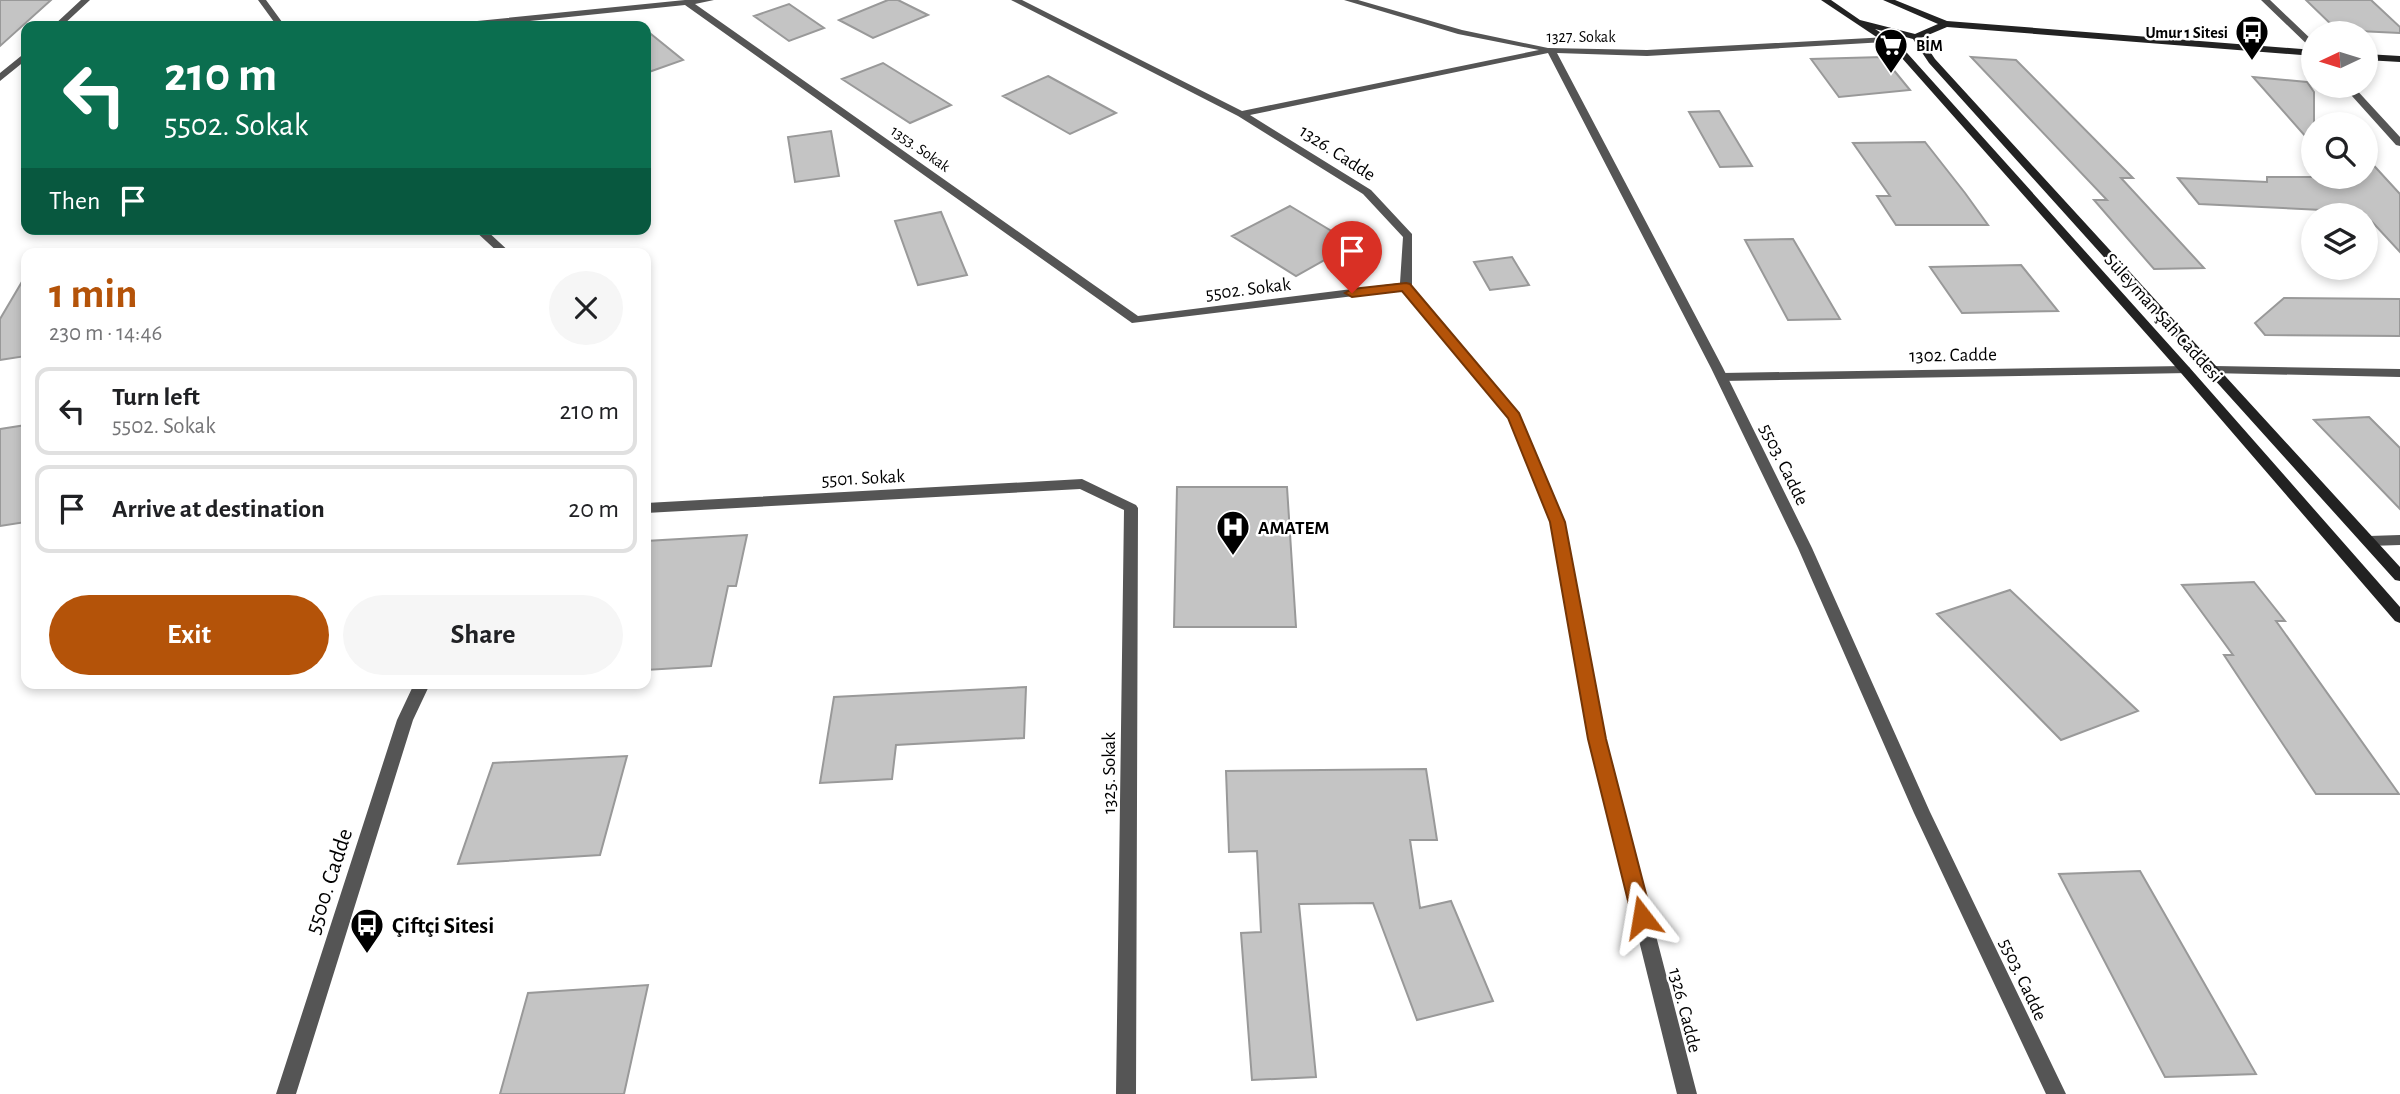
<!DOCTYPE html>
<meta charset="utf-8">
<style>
body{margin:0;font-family:"Alegreya Sans",sans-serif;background:#f6f6f6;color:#202124;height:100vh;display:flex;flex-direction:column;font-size:26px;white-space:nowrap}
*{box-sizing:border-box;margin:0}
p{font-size:23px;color:#757577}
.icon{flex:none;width:38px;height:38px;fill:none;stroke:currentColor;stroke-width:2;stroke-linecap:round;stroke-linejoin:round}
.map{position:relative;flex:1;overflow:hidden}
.drawer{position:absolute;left:21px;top:248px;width:630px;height:441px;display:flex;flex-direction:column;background:#fff;border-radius:14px;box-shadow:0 4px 10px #0003}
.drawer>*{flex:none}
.top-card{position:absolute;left:21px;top:21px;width:630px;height:214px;border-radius:14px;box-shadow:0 4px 10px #0003;background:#0b6e4f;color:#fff;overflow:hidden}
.needle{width:46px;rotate:266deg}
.buttons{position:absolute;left:2301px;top:21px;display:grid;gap:14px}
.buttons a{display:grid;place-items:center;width:77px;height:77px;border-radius:50%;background:#fff;box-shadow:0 4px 10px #0003;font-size:35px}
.pin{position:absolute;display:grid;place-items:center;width:60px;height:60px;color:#fff;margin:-72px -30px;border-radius:50% 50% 50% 0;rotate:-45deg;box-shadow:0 0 7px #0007}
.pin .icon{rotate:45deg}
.me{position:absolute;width:77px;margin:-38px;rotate:346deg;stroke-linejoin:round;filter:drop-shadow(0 0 5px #0008)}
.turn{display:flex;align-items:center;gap:24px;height:147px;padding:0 28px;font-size:32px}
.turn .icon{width:91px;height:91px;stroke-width:2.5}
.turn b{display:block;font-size:49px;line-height:60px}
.then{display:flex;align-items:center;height:66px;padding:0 28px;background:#0003;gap:14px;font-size:26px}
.round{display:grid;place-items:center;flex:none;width:74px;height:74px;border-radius:37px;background:#f6f6f6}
.headline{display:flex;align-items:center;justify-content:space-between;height:119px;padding:0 28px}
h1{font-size:42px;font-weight:700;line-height:52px;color:#b45309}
.cta{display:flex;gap:14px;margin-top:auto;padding:14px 28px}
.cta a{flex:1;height:80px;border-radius:42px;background:#b45309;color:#fff;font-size:28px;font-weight:700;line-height:80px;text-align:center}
.cta a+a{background:#f6f6f6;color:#202124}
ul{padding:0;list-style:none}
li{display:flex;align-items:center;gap:21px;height:88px;margin:0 14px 10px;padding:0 14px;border:4px solid #e0e0e0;border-radius:14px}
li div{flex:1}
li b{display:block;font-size:26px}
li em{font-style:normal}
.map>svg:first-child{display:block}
</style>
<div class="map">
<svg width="2400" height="1094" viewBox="0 0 2400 1094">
<rect width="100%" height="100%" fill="#fff"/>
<path fill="#c4c4c4" stroke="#999" stroke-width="2" d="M0,0h51l-51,46z
M888,0h10l30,15 -55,23 -34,-18z
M2306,0h65l29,27v6l-63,-3z
M789,4l35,24 -35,13 -35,-25z
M646,30l37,30 -37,13z
M1883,57l27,33 -71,7 -28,-38z
M1971,57l45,3 117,118h-12l83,90 -50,1 -60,-69h13z
M883,63l68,42 -41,18 -68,-44z
M1048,76l68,37 -46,21 -67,-38z
M2253,77l54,5 7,10v54z
M1719,111l33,55 -32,1 -31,-55z
M831,131l8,45 -44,6 -7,-45z
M1925,142l40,51 23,32h-92l-19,-29h13l-37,-53z
M2366,157l34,37v58l-37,-40 -164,-8 -21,-26 89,4v-5h99z
M1290,206l63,38 -57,32 -64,-40z
M941,212l26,63 -49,10 -23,-64z
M1793,239l47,80 -52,1 -43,-80z
M1512,257l17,28 -39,5 -16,-28z
M2021,265l37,46 -96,2 -32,-46z
M26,275v81l-26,4v-41z
M2284,298l116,1v37l-135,-1 -10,-12z
M2369,417l31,31v61l-86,-89z
M26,425v97l-26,4v-97z
M1177,487h110l9,140h-122z
M747,535l-11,51h-8l-17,80 -65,4v-129z
M2254,582l31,39h-9l123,173h-83l-92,-139h9l-51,-70z
M2010,590l128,121 -77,29 -124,-126z
M1026,687l-2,51 -128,7 -4,34 -72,4 14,-86z
M627,756l-27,99 -142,9 35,-101z
M1426,769l11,71h-27l10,68 31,-7 42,100 -76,19 -44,-117 -74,1 17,173 -64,3 -11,-147 20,-1 -4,-81 -28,1 -3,-81z
M2140,871l116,203 -91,3 -106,-203z
M648,985l-24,109h-124l28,-101z"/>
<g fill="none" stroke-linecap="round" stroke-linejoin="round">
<path fill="#555" fill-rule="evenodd" d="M81,0h9l-28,26h-9z
M258,0h8l19,26h-8z
M685,0h29l-19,4 443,312 262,-33 3,-46 -40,-43 -125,-78 -227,-116h11l220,111 297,-61 -81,-16 -114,-34h14l104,30 86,18 99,2 241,-13 1,2 -4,3 -238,14 -90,-3 166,315 89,180 118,264 136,282h-20l-132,-281 -116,-265 -87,-180 -163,-315 -298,62 121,75 41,44v52l106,128 47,108 40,217 92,355h-20l-88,-355 -38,-217 -43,-104 -105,-128 -271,33 -447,-318 -205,21h-27l4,-3z
M26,52v8l-26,21v-8z
M473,229h12l27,25h-12z
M1082,479l54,26 2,3 -2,586h-20l8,-584 -44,-21 -434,24v-10z
M414,684h16l-17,36 -117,374h-20l121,-374z"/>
<path fill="#555" fill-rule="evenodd" d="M2261,0h9l44,42v9z
M2343,86h10l47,51v9l-4,-1z
M2185,366l4,1 2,3 -2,3 -467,8 -6,-4 6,-4z
M2214,366l186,3v8l-190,-4 -2,-3 2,-3z
M2400,535v10l-31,1 -7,-5 7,-5z"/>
<path fill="#222" fill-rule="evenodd" d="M1821,0h10l29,20 55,14 23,-10 -55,-24h12l52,21 367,29v6l-367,-29 -26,11 14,21 465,508v14l-5,-1 -466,-517 -16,-24 -38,-10 24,15 290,323 211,240v16l-5,-2 -214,-248 -288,-325z
M2366,54l34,2v6l-34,-2z"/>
</g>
<path fill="#b45309" stroke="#753606" stroke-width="2" d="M1406,283l4,1 109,129 46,109 41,217 46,178 -3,6 -7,3 -7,-3 -3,-6 -44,-178 -38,-217 -42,-104 -106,-127 -50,6 -7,-4 7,-4z"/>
<defs>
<symbol id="bus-pin" viewBox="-11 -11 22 30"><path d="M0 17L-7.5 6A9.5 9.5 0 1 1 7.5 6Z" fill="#000" stroke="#fff"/><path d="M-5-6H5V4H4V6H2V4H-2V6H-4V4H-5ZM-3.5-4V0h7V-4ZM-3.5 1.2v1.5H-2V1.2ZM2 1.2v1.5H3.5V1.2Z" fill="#fff"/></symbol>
<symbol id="supermarket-pin" viewBox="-11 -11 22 30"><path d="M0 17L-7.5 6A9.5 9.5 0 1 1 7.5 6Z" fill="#000" stroke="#fff"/><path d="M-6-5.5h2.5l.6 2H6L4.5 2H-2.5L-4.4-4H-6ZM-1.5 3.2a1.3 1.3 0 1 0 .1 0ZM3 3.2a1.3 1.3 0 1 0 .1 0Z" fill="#fff"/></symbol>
<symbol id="hospital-pin" viewBox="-11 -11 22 30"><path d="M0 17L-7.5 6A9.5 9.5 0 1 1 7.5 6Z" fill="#000" stroke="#fff"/><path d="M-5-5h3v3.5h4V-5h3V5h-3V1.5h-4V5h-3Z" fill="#fff"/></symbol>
</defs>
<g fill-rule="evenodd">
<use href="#bus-pin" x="2233" y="13" width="38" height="52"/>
<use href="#supermarket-pin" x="1872" y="26" width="38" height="52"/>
<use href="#hospital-pin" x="1214" y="508" width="38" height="52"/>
<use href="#bus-pin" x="348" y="906" width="38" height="52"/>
</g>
<g text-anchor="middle" stroke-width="5" stroke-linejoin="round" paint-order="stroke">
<g font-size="16" font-weight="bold" fill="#000" stroke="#fff" text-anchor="end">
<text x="2228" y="38">Umur 1 Sitesi</text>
<text x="1916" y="51" text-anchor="start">BİM</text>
</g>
<g font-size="16" fill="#000" stroke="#fff">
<text x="1581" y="42">1327. Sokak</text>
<text transform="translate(921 148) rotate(35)" y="6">1353. Sokak</text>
</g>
<g font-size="19" fill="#000" stroke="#fff">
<text transform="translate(1338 152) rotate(33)" y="7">1326. Cadde</text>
<text transform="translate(1248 288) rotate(-7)" y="7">5502. Sokak</text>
<text transform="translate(2164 317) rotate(48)" y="7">Süleyman Şah Caddesi</text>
<text transform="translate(1953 354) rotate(-1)" y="7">1302. Cadde</text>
<text transform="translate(1785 464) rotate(64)" y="7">5503. Cadde</text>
<text transform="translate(863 477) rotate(-3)" y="7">5501. Sokak</text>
<text transform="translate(1108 773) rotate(-90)" y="7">1325. Sokak</text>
<text transform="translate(2024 979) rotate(65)" y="7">5503. Cadde</text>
<text transform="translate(1686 1010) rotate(76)" y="7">1326. Cadde</text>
</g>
<g font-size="19" font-weight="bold" fill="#000" stroke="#fff" text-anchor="start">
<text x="1258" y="534">AMATEM</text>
</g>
<g font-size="23" fill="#000" stroke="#fff">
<text transform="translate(328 881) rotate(-72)" y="8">5500. Cadde</text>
</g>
<g font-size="23" font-weight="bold" fill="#000" stroke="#fff" text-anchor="start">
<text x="392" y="933">Çiftçi Sitesi</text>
</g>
</g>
</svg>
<div class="buttons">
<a><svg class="needle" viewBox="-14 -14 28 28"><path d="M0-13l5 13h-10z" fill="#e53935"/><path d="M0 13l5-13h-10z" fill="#757577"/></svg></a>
<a><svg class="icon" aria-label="search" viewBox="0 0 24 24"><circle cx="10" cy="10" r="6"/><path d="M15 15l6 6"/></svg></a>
<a><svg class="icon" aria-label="layers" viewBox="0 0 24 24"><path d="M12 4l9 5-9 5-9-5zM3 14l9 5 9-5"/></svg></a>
</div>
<div class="pin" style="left:1352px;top:293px;background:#d93025"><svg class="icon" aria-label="arrive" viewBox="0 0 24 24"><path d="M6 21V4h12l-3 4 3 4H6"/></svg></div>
<svg class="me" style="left:1642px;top:917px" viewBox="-20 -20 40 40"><path d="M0-17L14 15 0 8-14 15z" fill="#b45309" stroke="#fff" stroke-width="4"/></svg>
<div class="top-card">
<div class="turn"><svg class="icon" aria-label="left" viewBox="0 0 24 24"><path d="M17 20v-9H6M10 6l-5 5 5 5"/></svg><div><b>210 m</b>5502. Sokak</div></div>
<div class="then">Then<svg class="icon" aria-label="arrive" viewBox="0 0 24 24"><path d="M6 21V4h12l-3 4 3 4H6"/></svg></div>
</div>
<section class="drawer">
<div class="headline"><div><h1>1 min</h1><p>230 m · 14:46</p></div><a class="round"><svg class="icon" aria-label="close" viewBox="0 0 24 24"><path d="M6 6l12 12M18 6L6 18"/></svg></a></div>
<ul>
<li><svg class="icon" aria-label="left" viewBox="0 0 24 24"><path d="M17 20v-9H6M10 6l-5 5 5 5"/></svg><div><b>Turn left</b><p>5502. Sokak</p></div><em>210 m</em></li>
<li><svg class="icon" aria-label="arrive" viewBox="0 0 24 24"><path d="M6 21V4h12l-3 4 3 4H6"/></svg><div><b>Arrive at destination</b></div><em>20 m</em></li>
</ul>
<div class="cta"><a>Exit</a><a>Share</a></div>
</section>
</div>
